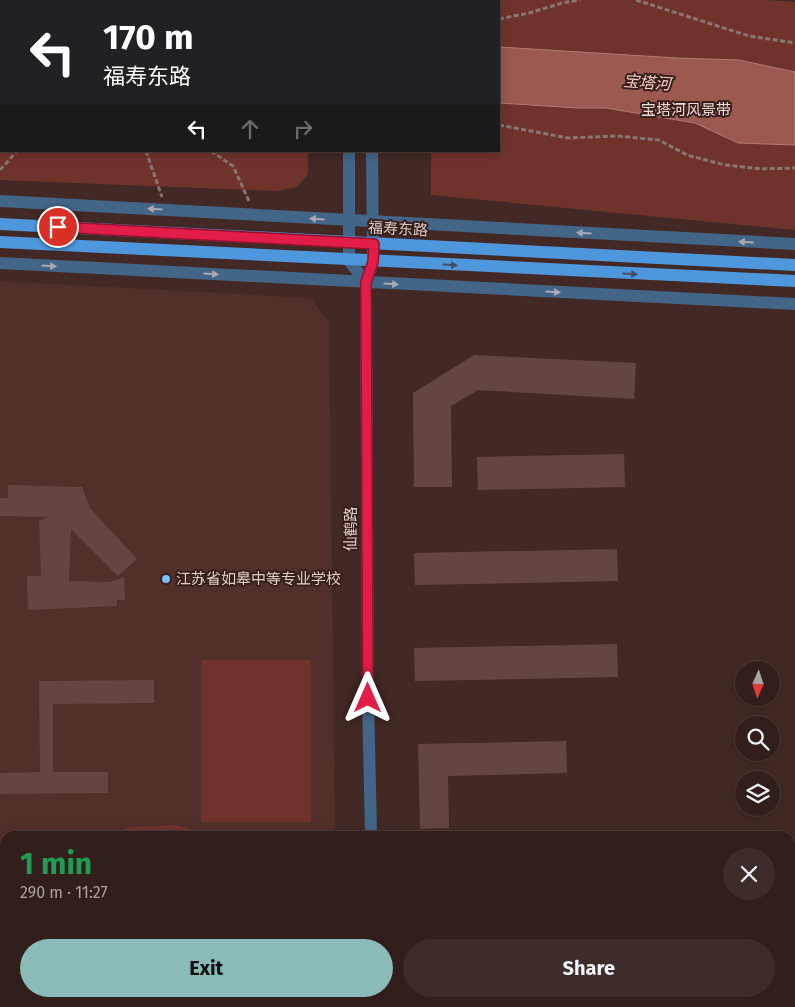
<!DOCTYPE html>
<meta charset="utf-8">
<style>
body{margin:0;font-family:"Fira Sans","Noto Sans SC",sans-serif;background:#3d2c29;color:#f1f3f6;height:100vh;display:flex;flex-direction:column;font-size:19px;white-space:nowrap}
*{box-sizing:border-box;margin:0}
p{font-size:16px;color:#a8a2a3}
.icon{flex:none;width:28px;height:28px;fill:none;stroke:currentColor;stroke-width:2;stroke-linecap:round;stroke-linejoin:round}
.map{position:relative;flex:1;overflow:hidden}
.panel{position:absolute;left:0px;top:831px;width:795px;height:176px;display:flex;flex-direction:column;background:#321f1c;border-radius:15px 15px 0 0;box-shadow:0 2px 12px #0003,0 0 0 1px #4d3d3b}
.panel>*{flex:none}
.top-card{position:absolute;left:0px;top:0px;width:500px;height:152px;box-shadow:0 2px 12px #0003,0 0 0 1px #4d3d3b;background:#202124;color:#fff;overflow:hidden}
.needle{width:32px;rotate:183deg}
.tools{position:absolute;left:735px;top:661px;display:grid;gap:10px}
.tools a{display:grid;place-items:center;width:45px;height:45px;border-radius:50%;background:#321f1c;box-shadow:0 2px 12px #0003,0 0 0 1px #4d3d3b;font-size:25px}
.pin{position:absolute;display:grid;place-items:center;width:42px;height:42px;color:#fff;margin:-21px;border:2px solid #fff;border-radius:50%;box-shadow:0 1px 5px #0007}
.me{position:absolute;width:55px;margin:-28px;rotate:0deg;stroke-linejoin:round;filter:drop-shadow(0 0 4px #0008)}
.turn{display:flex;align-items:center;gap:18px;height:105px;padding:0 20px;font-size:22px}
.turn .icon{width:65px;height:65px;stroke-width:2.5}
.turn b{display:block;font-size:35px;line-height:42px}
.lanes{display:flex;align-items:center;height:48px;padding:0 20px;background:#0003;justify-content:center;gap:25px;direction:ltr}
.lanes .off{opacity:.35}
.round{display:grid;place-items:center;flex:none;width:52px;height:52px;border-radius:26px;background:#3d2c29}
.summary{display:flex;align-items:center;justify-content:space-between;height:85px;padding:0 20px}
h1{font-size:30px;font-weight:700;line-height:38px;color:#1e9e55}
.primary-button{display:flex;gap:10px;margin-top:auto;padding:10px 20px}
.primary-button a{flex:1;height:58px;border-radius:30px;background:#8bbbb9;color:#111;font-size:20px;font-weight:700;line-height:58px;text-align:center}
.primary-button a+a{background:#3d2c29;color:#f1f3f6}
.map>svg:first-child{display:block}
</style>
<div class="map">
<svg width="795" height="1007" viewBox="0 0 795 1007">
<rect width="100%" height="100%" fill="#422925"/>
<path fill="#512f2b" d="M0,281l310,17 19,24 6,514h-330v166h332v5h-337z"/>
<path fill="#70332c" d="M0,0h311l-310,1v150h307v23l-11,13 -20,4 -277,-11z
M430,0h337l28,2v228l-364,-35v-44h68v-150z
M201,660h110v162h-110z
M175,825l39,11h-112l28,-9z
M283,1002v5h-247v-4z"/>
<path fill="#9b5950" stroke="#af7c75" d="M499,47l178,11 62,2 56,12v73l-57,-2 -43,-20 -89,-15h-28l-79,-5z"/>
<path fill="#634642" d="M474,355l162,8 -2,36 -156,-9 -27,16 1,81h-38l-1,-94z
M624,454l1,33 -147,3 -1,-33z
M8,485l74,2 8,21 47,51 -19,17 -47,-47 -2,52 41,1 14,-5 1,23h-8v6l-89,4 -1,-34h14l-2,-55 9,-4 -48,-1v-18h8z
M617,549l1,32 -203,4 -1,-32z
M617,644l1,33 -203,4 -1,-33z
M154,680v23l-101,1v68h55v21l-108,1v-21l40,-1 -1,-91z
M566,741l1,32 -119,3 1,52 -29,1 -2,-85z"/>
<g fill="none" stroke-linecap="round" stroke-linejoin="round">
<path stroke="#8a7572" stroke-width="3" stroke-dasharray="5 2.5" stroke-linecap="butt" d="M199,0l8,1
M636,0l113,36 46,7
M499,19l30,-6 33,-10 18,-3
M0,93h1
M0,122h1
M499,125l69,13 49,-2 42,4 28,15 38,10 37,4 33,-1
M146,151l16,46
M211,151l22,15 16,35
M0,170l17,-19"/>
<path stroke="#436587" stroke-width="12" d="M347,0v1
M371,0v1
M349,151v110l17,21
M0,201l795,43
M0,263l795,41
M371,836l-3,-139 -2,-415 7,-20 -1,-111
M374,1002v5"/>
<path stroke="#4e97dd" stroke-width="12" d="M0,224l795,41
M0,242l795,39"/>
</g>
<defs><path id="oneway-solid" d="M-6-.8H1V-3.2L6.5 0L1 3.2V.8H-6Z" transform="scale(1.25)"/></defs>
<g fill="#a8a9b3">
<use href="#oneway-solid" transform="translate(155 209) rotate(-177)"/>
<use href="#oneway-solid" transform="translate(317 219) rotate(-177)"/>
<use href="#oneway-solid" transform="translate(584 233) rotate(-177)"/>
<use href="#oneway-solid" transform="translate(746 242) rotate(-177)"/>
<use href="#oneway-solid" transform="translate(49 266) rotate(3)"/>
<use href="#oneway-solid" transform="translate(211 274) rotate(3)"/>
<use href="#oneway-solid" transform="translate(391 284) rotate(3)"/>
<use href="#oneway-solid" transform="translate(553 292) rotate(3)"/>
</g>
<g fill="#414f69">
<use href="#oneway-solid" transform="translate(450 265) rotate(3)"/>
<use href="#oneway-solid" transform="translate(630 274) rotate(3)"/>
</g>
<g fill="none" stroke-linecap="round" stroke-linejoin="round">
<defs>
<path id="route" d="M58,227l316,17 -1,18 -7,20 2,416"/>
</defs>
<use href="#route" stroke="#92132f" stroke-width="12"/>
<use href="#route" stroke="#e11d48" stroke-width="9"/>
</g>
<circle fill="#7fbdfa" stroke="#381f1b" stroke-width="2" cx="166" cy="579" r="5"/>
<g text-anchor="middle" stroke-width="4" stroke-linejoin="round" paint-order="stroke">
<g font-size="15" fill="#f1dcd8" stroke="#381f1b">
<text x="686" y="115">宝塔河风景带</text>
</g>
<g font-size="15" fill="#decdca" stroke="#381f1b">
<text transform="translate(398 229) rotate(3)" y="5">福寿东路</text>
<text transform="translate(351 529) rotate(-90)" y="5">仙鹤路</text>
</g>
<g font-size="15" fill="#decdca" stroke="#381f1b" text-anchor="start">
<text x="176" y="584">江苏省如皋中等专业学校</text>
</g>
<g font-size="16" font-style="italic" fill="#fad0ca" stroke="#381f1b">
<text transform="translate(647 82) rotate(4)" y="6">宝塔河</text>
</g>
</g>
</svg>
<div class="tools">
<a><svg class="needle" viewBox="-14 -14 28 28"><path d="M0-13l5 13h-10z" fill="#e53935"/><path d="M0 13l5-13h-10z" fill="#a8a2a3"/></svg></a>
<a><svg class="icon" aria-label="search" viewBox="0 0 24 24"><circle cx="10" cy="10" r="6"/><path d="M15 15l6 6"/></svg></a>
<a><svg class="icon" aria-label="layers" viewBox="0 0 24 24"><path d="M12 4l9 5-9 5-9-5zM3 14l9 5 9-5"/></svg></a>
</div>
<div class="pin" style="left:58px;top:227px;background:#d93025"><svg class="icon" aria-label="arrive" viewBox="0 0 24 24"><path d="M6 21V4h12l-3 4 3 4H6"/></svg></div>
<svg class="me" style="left:368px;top:698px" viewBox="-20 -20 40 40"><path d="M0-17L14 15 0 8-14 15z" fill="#e11d48" stroke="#fff" stroke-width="4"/></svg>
<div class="top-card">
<div class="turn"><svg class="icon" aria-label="left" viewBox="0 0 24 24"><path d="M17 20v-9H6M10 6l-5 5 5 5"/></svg><div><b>170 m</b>福寿东路</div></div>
<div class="lanes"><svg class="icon" aria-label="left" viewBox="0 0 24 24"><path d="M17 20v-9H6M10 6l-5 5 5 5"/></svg><svg class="icon off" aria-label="ahead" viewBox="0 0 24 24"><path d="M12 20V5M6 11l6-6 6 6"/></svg><svg class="icon off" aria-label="right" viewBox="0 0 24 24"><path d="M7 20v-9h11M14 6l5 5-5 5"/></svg></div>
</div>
<section class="panel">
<div class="summary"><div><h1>1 min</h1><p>290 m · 11:27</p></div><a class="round"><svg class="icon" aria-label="close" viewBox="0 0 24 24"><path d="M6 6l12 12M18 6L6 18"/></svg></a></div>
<div class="primary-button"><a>Exit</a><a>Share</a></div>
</section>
</div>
